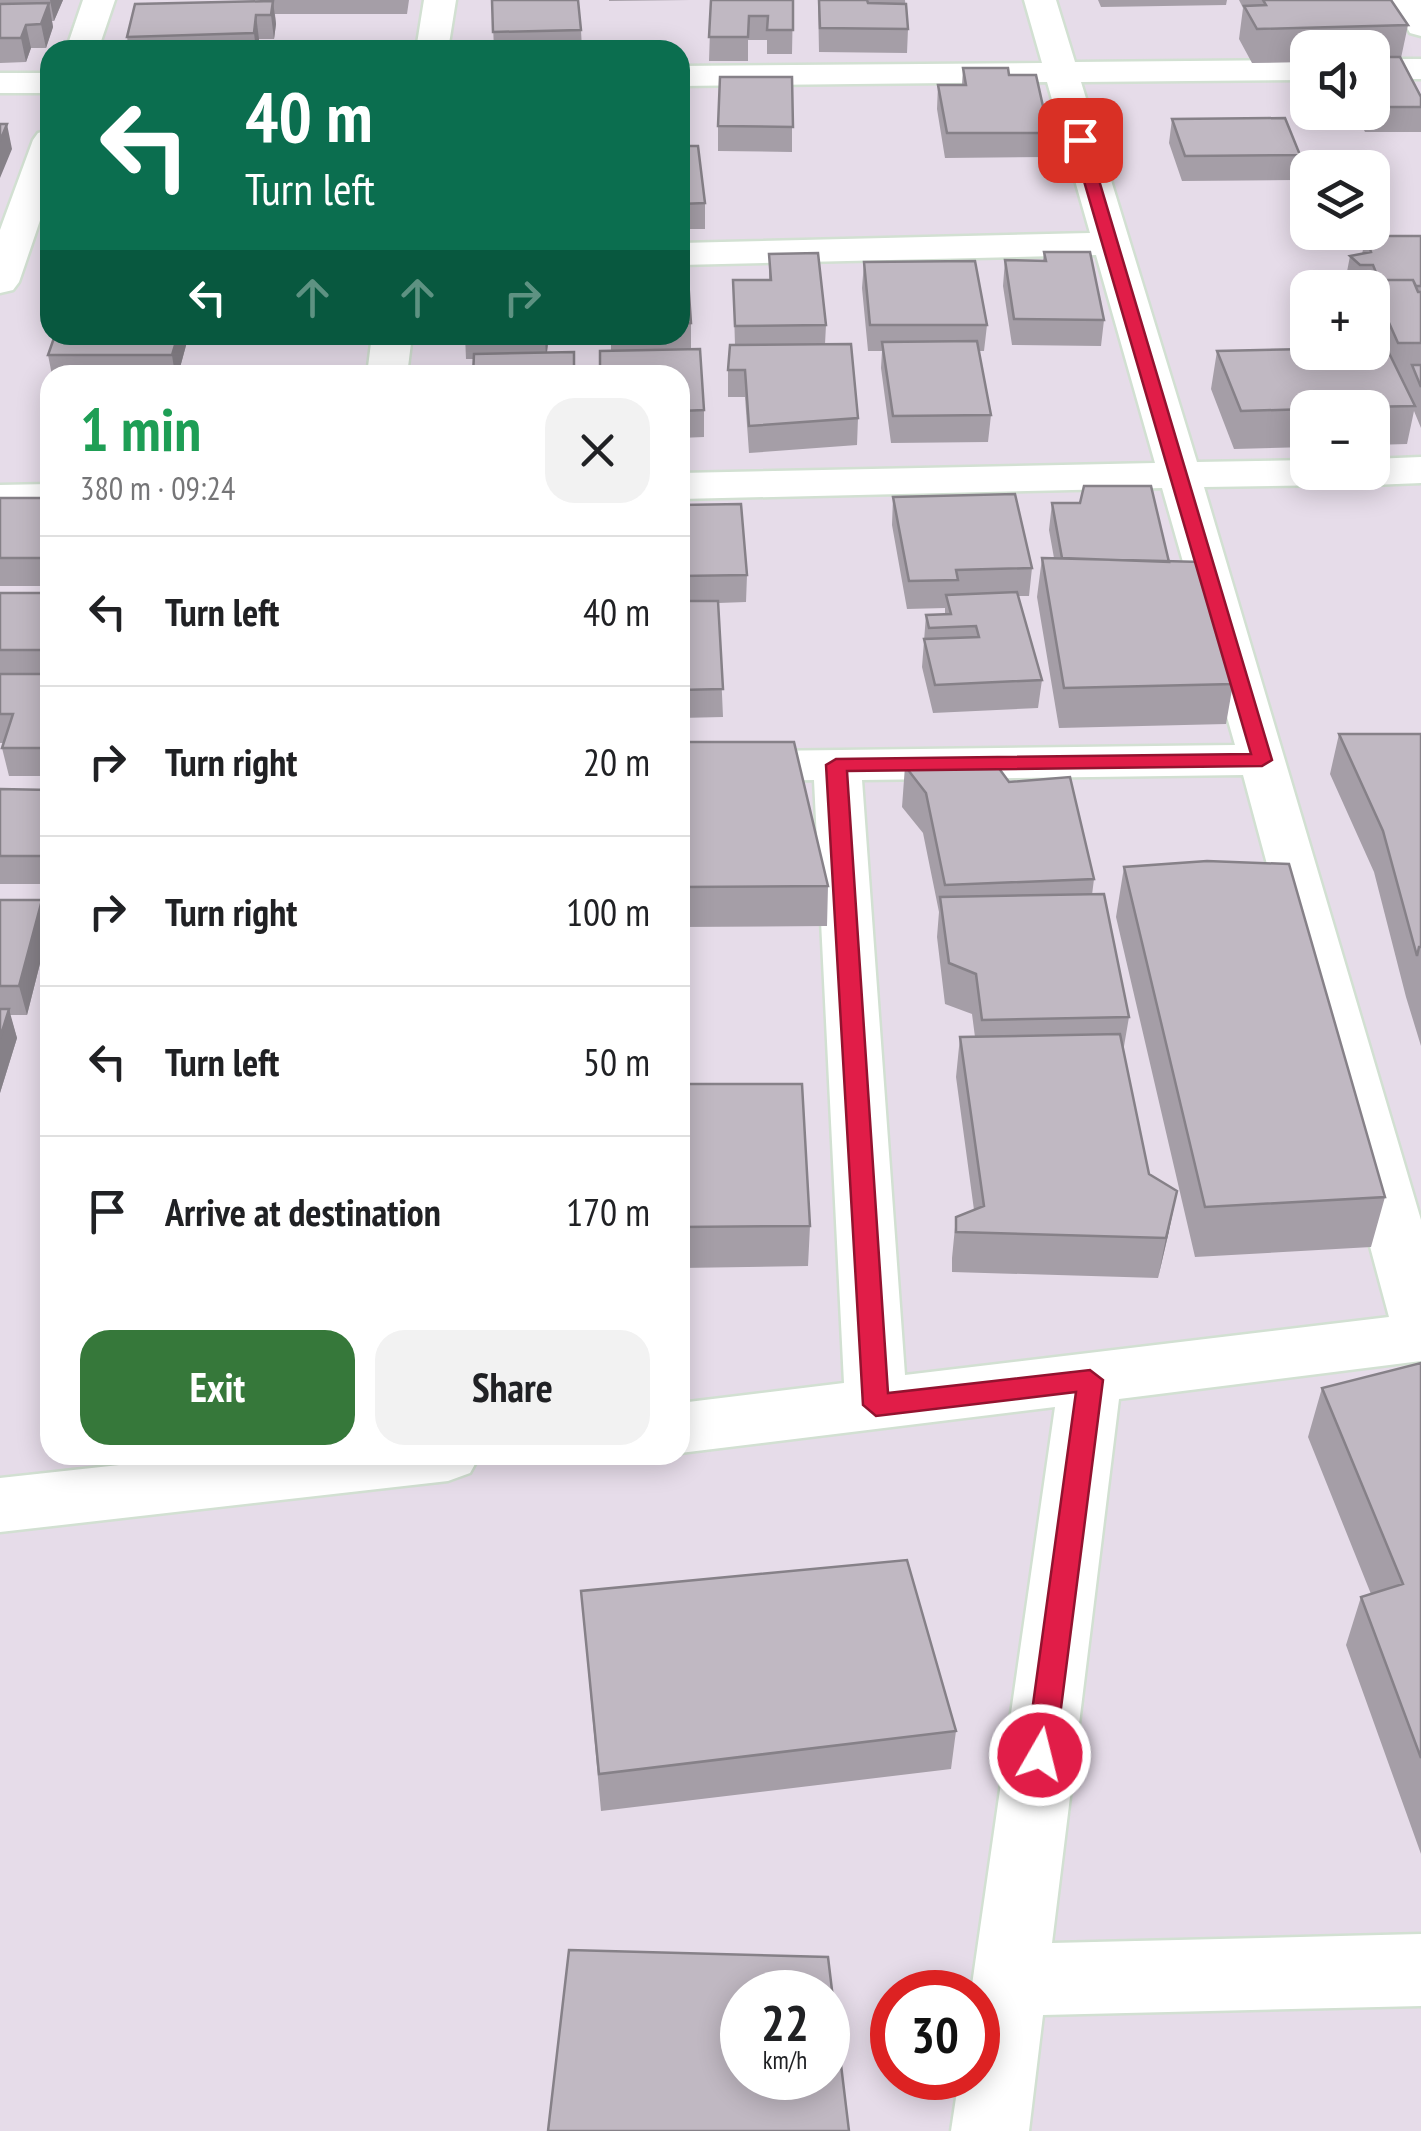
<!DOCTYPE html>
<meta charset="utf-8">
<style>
body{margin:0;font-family:"PT Sans Narrow",sans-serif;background:#f2f2f2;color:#202124;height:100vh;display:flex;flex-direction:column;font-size:38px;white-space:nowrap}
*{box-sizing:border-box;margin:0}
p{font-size:32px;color:#757577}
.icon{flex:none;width:55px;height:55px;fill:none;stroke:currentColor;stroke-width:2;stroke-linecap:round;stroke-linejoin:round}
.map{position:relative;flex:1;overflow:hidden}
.drawer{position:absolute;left:40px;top:365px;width:650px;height:1100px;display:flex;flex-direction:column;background:#fff;border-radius:30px;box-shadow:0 5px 25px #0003}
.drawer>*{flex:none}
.hud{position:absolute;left:40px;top:40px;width:650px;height:305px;border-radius:30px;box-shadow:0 5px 25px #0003;background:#0b6e4f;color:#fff;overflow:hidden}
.tools{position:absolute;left:1290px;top:30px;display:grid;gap:20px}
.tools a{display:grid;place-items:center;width:100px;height:100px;border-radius:20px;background:#fff;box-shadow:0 5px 25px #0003;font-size:50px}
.speed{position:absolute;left:720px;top:1970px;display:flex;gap:20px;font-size:50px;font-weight:700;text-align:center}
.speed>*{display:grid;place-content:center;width:130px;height:130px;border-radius:50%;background:#fff;box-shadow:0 5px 25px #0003;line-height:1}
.speed small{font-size:25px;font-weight:400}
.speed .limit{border:15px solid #d22;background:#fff;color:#111}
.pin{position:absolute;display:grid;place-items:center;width:85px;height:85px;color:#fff;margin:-42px;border-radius:20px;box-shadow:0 5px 15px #0006}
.me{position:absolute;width:110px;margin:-55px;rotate:8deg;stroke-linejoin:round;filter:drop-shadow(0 0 8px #0008)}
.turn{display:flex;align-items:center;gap:35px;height:210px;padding:0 40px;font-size:45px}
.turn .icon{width:130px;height:130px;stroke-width:2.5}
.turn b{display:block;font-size:70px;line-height:85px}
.lanes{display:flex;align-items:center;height:95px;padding:0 40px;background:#0003;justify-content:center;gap:50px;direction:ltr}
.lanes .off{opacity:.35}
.round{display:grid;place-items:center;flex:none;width:105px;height:105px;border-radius:30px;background:#f2f2f2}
.head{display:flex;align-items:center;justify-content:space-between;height:170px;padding:0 40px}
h1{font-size:60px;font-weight:600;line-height:75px;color:#1e9e55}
.cta{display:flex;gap:20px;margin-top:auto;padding:20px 40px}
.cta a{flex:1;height:115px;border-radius:30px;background:#36783a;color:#fff;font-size:40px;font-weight:600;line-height:115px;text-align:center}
.cta a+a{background:#f2f2f2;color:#202124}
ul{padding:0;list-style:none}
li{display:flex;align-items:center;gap:30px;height:150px;padding:0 40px;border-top:2px solid #e0e0e0}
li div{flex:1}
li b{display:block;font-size:38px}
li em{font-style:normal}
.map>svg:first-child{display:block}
</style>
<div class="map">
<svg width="1421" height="2131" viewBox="0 0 1421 2131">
<rect width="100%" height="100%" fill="#e6dce9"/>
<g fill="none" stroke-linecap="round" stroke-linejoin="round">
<defs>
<path id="minor" d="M83,0h32l-17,50h-32z
M424,0h32l-8,50h-32z
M1024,0h32l19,62 233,-2v20l-227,2 116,380 111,-2v12h64v-13l49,-2v26l-49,2 -18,-9 -19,9 -131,2 217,733v141l-302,38 -67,544 369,-9v72l-378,9 -14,116h-78l8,-53h19v-86h-7l84,-585 -375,46v-50l164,-20 -30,-603 -134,2v-30l555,-7 -73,-257 -482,11v-26l475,-10 -59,-208 -416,10v-22l410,-10 -43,-151 -367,4v-20l362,-3zM1243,775l146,542 -484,58 -43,-595z
M1391,0h30v36l-11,-3z
M1372,59h49v20h-49z
M0,73h50v20h-50z
M50,130v61l-31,91 -6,8 -13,3v-63l33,-90 5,-7z
M372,335h40l-5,40h-40z
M50,484v26l-50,1v-26z
M211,1455h269l-10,18 -22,8 -448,51v-54z"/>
</defs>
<use href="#minor" stroke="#d2e0d2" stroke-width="5"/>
<use href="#minor" fill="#fff" fill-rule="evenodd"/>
</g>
<path fill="#a59ea7" d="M0,0h63l-9,21h-2l1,6 -7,21h-15l-5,14 -26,1z
M270,0h139l-2,14h-132l1,10 -2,15h-15l-1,11h-129l-2,-13z
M492,0l89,30 1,20h-88z
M609,0h81l-81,1z
M711,0h82l-1,54h-25v-14h-19v21h-39z
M818,0h87l3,29 -1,24 -88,-1z
M1098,0h129l-1,5 -125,2z
M1239,0h152l17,25 -7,33 20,39v35h-56l-10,-20h17v-64h-64v14l-56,1 -13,-24 4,-31z
M963,68l46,7 40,58 -2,24 -102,1 -8,-49 1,-24h24z
M792,77v75l-74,-1v-25z
M1172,119l128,36 -5,25 -113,1 -13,-38z
M680,146l25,57v26h-25z
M1366,236h55v192l-7,-17 -7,33 -35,1v-37h-64v39l-74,2 -23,-60 6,-38 159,-4 -4,-8v-51h-21l-6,-6 5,-26 12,-2z
M1044,252l60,68 -3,26 -89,-1 -9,-59 2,-26 38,1z
M769,254l57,71 -1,19 33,74 -1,27 -108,8 -4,-56h-17v-27l7,-25 -2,-65h36z
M864,262l123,63 -3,26h-5l12,64 -3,27 -97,1 -10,-75 1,-17h-14l-6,-63z
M680,264l11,59v27l13,60v27l-24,1v-63l-69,-24v-16h69z
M465,335h84l-2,18 27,-1 1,23h-102l1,-16h-8z
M188,338l-10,37h-126l-4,-20z
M893,497l139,71 -3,28h-11l24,84 -4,28 -105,5 -11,-46 4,-52h19v-7l-38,1 -15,-84z
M0,498h50v88h-50z
M1052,503l117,59 64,122 -7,40 -167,4 -22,-131 5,-39h12l-5,-28z
M680,505l67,70 -1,27 -28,1 5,114 -43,1z
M0,593h50v183h-41l-7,-28 2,-5h-4z
M1339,734h82v312l-15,-49 -32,-125 -44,-98z
M680,742l148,144 -1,40 -147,1z
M905,766l104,16 85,97 -2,16 37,122 -6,35 26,122 20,57 -11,47 -206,-6v-14l4,-41 18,-7 -18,-133 4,-40h15l-3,-23 -27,-10 -8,-67 2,-25 -16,-79 -21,-26z
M0,789l50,1v94h-50z
M1124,867l261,330 -14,50 -176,10 -79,-340z
M0,900h42l7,28 -22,87h-17l7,23 -17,55z
M680,1084l130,142 -2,40 -128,2z
M1421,1363v491l-75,-209 15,-48 10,-3 -63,-157 14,-49z
M581,1591l375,140 -5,38 -350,42z"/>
<path fill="#868188" d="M50,0h13l-9,21z
M273,1l3,23 -2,15 -3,-24z
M49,3l4,24 -7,21 -5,-24z
M256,15l3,24 -1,11h-2l-2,-17z
M26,25l5,23 -5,14 -5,-24z
M7,124l5,25 -12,29v-37z
M178,335h10v3l-10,37h-3l-3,-20z
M545,335h4l-3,24z
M42,900l7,28 -22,87 -8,-29z
M9,1009l8,29 -17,55v-55z
M1177,1191l-8,40 -11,47 8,-40z"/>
<path fill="#c0b8c2" stroke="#868188" stroke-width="2.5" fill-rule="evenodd" d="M492,0h86l3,30 -88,2z
M711,0h82v30h-26l1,-14h-19l-1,21h-39z
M819,0h48l1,3 38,1 2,25 -88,-1z
M1263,0h128l17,25 -151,4 -13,-23 22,-1z
M273,1l-2,14h-15l-2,18 -127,4 8,-33z
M49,3l-8,21 -15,1 -5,13h-21v-34z
M1372,57h28l21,40v10h-49z
M963,68h45l1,7h27l13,58h-102l-9,-48h28z
M720,77h72l1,50 -75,-1z
M1285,118l15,37 -115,1 -13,-37z
M0,124h7l-7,17z
M680,146h18l7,57 -25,1z
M1366,236h55v50h-5l-3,-6h-34l-6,-15h-13l-10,-9 21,-4z
M1044,252h46l14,68 -90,-1 -9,-59 41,1z
M818,253l8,72 -91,1 -2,-46h38l-2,-26z
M975,261l12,64h-117l-6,-63z
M680,264h7l4,59 -11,1z
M1370,280h43l5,12h3v51h-23z
M55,335h123l-6,20h-124z
M977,341l14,74 -98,1 -11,-74z
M851,344l7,74 -109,8 -4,-56h-17l2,-25z
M1372,347h14l29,59 -107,2v1l-67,2 -24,-60 91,-2v3h64z
M700,349l4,61 -24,1v-36h-80v-24z
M574,352v23h-101l1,-21z
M1412,365h9v22z
M1084,486h67l18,76 -107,-4 -10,-55h28z
M1015,494l17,74 -76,2 2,10 -49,1 -16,-84z
M0,498h50v60h-50z
M741,504l6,71 -67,1v-71z
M1042,558l160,4 31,122 -169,4z
M1017,592l25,88 -107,5 -11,-46 55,-2 -3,-11 -47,2 -3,-13 25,-1 -5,-19z
M0,593h50v57h-50z
M680,601h38l5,88 -43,1z
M0,674h50v74h-48l11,-34h-13z
M1339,734h82v213h-2l-2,9 -34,-125z
M680,742h114l34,144 -148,1z
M995,763l14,19 61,-5 24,102 -149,6 -19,-92 -21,-27z
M0,789l50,1v66h-50z
M1207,861l82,3 96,333 -180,10 -81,-340z
M1104,894l25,123 -147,3 -6,-46 -27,-11 -9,-66z
M0,900h42l-23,86h-19z
M0,1009h9l-9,29z
M1120,1034l29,140 28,17 -11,47 -210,-6v-15l28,-11 -24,-169z
M680,1084h122l8,142 -130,1z
M1421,1363v395l-60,-161 42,-13 -81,-196z
M907,1560l49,171 -357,43 -18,-183z
M569,1950l259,7 21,174h-301zM742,1992h86v86h-86z"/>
<path fill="#e11d48" stroke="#92132f" stroke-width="2.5" d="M1080,136l7,4 185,620 -10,6 -415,5 41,622 202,-23 13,10 -48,375 -4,9 -11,4 -10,-4 -4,-9 50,-363 -200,24 -13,-11 -37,-640 10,-6 415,-5 -179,-614z"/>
</svg>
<div class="tools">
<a><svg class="icon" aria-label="sound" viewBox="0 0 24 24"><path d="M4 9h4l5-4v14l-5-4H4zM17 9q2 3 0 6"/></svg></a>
<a><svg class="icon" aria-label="layers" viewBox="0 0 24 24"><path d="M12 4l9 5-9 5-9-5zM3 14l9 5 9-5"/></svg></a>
<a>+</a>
<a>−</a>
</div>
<div class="speed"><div>22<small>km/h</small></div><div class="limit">30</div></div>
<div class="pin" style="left:1080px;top:140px;background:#d93025"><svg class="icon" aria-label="arrive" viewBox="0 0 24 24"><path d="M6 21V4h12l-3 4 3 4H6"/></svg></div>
<svg class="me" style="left:1040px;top:1755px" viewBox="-20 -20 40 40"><circle r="17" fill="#e11d48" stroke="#fff" stroke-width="3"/><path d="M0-11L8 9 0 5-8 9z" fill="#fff"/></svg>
<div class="hud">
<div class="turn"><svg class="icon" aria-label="left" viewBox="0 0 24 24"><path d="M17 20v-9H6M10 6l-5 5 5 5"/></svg><div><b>40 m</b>Turn left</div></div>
<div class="lanes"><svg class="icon" aria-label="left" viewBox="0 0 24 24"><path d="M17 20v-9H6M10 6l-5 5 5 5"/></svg><svg class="icon off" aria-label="ahead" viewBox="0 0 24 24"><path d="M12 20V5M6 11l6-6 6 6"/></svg><svg class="icon off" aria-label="ahead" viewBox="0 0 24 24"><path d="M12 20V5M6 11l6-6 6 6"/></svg><svg class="icon off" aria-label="right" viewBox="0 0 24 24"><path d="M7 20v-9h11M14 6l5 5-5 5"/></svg></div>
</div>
<section class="drawer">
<div class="head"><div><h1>1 min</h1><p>380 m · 09:24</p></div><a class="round"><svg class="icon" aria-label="close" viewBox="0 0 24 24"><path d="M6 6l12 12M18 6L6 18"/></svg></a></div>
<ul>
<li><svg class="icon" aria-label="left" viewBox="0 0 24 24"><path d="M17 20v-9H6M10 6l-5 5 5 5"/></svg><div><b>Turn left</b></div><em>40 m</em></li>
<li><svg class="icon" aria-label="right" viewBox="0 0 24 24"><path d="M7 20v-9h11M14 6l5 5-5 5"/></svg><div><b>Turn right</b></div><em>20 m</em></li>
<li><svg class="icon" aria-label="right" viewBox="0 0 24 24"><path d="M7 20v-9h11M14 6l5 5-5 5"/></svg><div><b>Turn right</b></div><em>100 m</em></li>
<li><svg class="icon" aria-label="left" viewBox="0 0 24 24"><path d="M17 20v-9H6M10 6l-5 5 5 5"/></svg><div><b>Turn left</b></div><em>50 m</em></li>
<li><svg class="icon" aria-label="arrive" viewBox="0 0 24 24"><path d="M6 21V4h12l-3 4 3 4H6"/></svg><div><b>Arrive at destination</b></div><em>170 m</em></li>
</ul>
<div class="cta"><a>Exit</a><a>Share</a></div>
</section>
</div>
